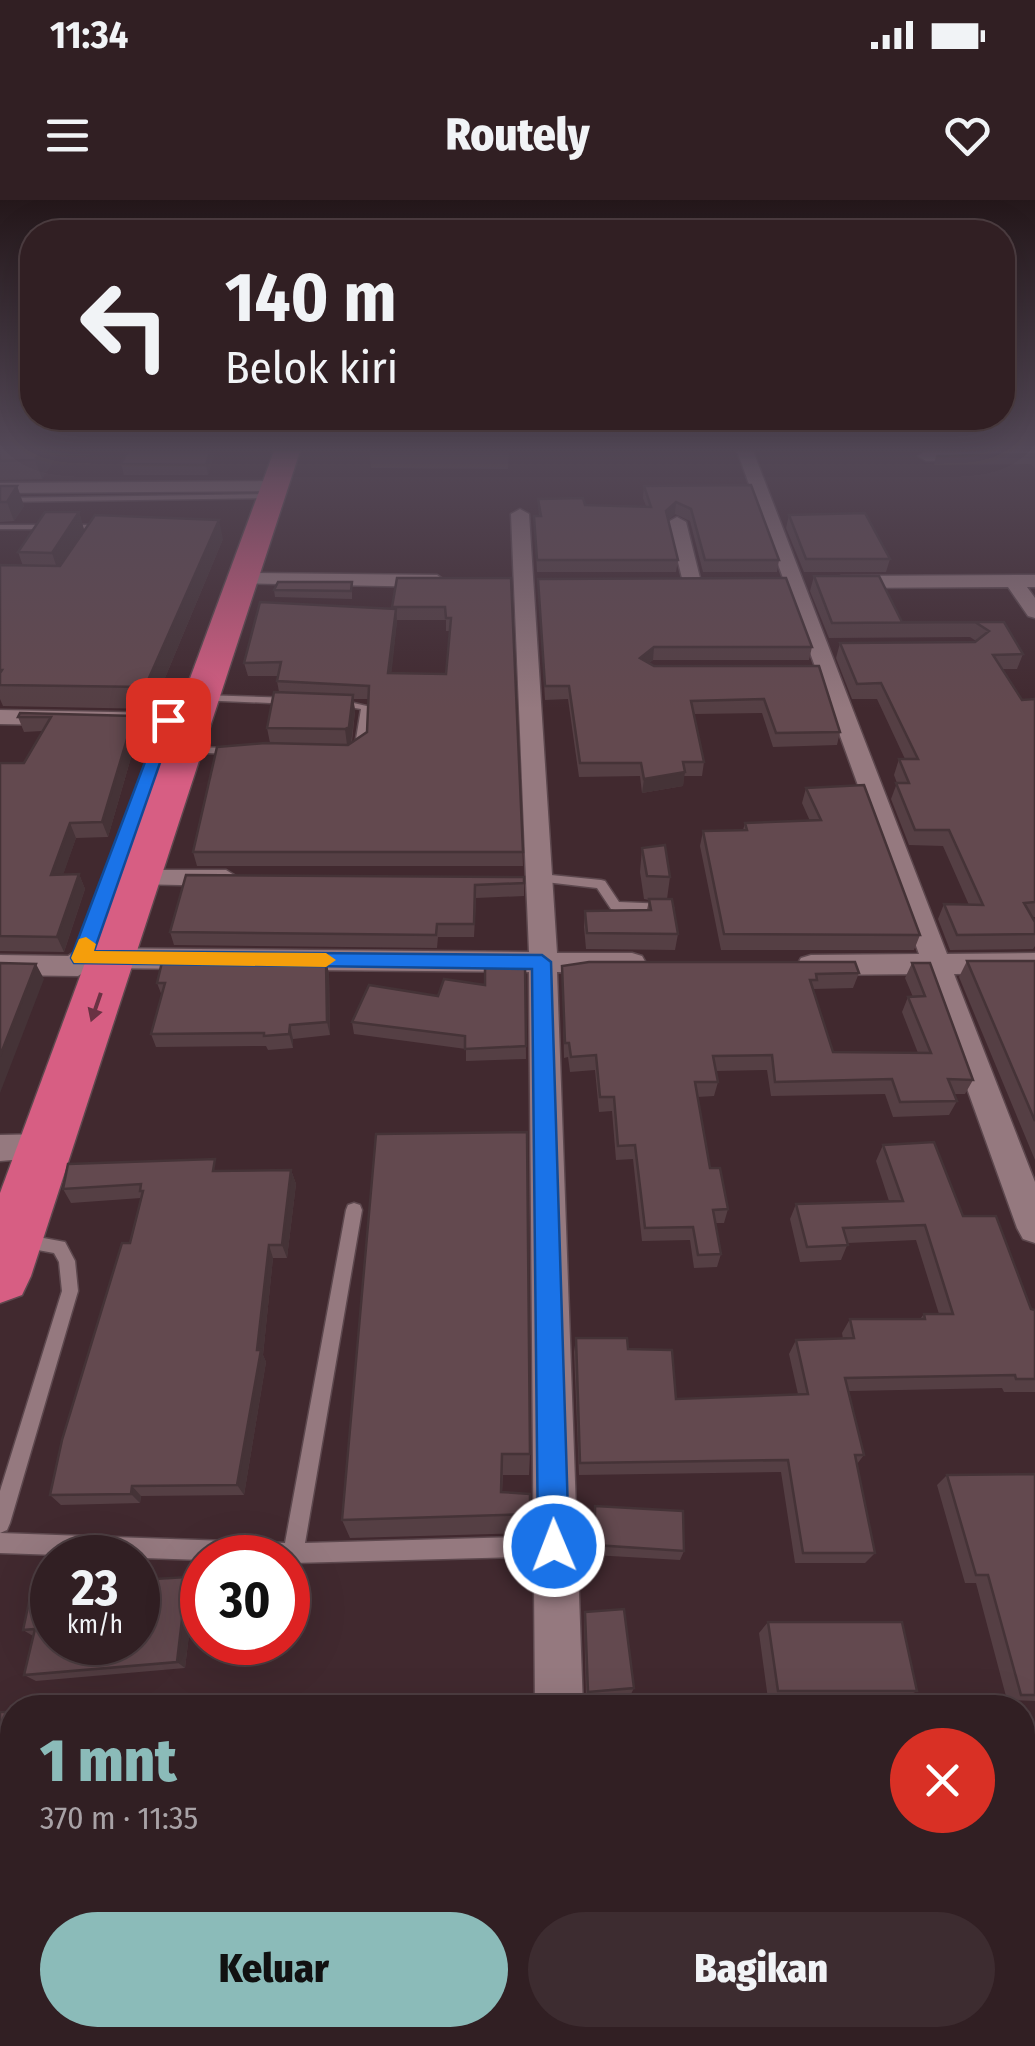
<!DOCTYPE html>
<html lang="id">
<meta charset="utf-8">
<style>
body{margin:0;font-family:"Fira Sans Condensed",sans-serif;background:#3d2c30;color:#f1f3f6;height:100vh;display:flex;flex-direction:column;font-size:38px;white-space:nowrap}
*{box-sizing:border-box;margin:0}
p{font-size:32px;color:#a8a2a6}
.icon{flex:none;width:55px;height:55px;fill:none;stroke:currentColor;stroke-width:2;stroke-linecap:round;stroke-linejoin:round}
.map{position:relative;flex:1;overflow:hidden}
.sheet{position:absolute;left:0px;top:1495px;width:1035px;height:352px;display:flex;flex-direction:column;background:#311f23;border-radius:40px 40px 0 0;box-shadow:0 10px 40px #0002,0 0 0 2px #4c3d41}
.sheet>*{flex:none}
.banner{position:absolute;left:20px;top:20px;width:995px;height:210px;border-radius:40px;box-shadow:0 10px 40px #0002,0 0 0 2px #4c3d41;background:#311f23;color:#f1f3f6;overflow:hidden}
.speed{position:absolute;left:30px;top:1335px;display:flex;gap:20px;font-size:50px;font-weight:700;text-align:center}
.speed>*{display:grid;place-content:center;width:130px;height:130px;border-radius:50%;background:#311f23;box-shadow:0 10px 40px #0002,0 0 0 2px #4c3d41;line-height:1}
.speed small{font-size:25px;font-weight:400}
.speed .limit{border:15px solid #d22;background:#fff;color:#111}
.pin{position:absolute;display:grid;place-items:center;width:85px;height:85px;color:#fff;margin:-42px;border-radius:20px;box-shadow:0 5px 15px #0006}
.me{position:absolute;width:110px;margin:-55px;rotate:359deg;stroke-linejoin:round;filter:drop-shadow(0 0 8px #0008)}
.turn{display:flex;align-items:center;gap:35px;height:210px;padding:0 40px;font-size:45px}
.turn .icon{width:130px;height:130px;stroke-width:2.5}
.turn b{display:block;font-size:70px;line-height:85px}
.round{display:grid;place-items:center;flex:none;width:105px;height:105px;border-radius:52px;background:#3d2c30}
.headline{display:flex;align-items:center;justify-content:space-between;height:170px;padding:0 40px}
h1{font-size:60px;font-weight:800;line-height:75px;color:#8bbbb9}
.cta{display:flex;gap:20px;margin-top:auto;padding:20px 40px}
.cta a{flex:1;height:115px;border-radius:60px;background:#8bbbb9;color:#111;font-size:40px;font-weight:800;line-height:115px;text-align:center}
.cta a+a{background:#3d2c30;color:#f1f3f6}
.status{display:flex;justify-content:space-between;align-items:center;height:70px;padding:0 50px;background:#311f23;direction:ltr}
.status svg{height:28px;fill:currentColor}
header{display:flex;justify-content:space-between;align-items:center;height:130px;padding:0 40px;background:#311f23;font-size:45px;font-weight:800}
.map>svg:first-child{display:block}
</style>
<div class="status"><b>11:34</b><svg viewBox="0 0 49 12"><path d="M0 12V9h3v3zM5 12V6h3v6zM10 12V3h3v9zM15 12V0h3v12zM26 1h20v11H26zM47 4h2v5h-2z"/></svg></div>
<header><svg class="icon" aria-label="menu" viewBox="0 0 24 24"><path d="M4 6h16M4 12h16M4 18h16"/></svg>Routely<svg class="icon" aria-label="heart" viewBox="0 0 24 24"><path d="M12 20l-8-8c-3-5 5-10 8-4 3-6 11-1 8 4z"/></svg></header>
<div class="map">
<svg width="1035" height="1846" viewBox="0 0 1035 1846">
<rect width="100%" height="100%" fill="#41292f"/>
<g fill="none" stroke-linecap="round" stroke-linejoin="round">
<defs>
<path id="lane" d="M275,294l-3,4 -272,4v-4z
M0,325h98l4,2 -4,2h-98z
M202,495l91,3 5,3 -5,3 -95,-4 -1,-2z
M336,499l35,8 -6,39 -9,8 -9,-2 8,-7 6,-36 -29,-5 -1,-2z
M184,547l50,1 5,3 -5,3 -54,-2v-4z
M541,674l60,6 4,1 14,21 48,2 6,4 -6,4 -52,-2 -4,-1 -14,-21 -60,-7 -2,-3z
M354,1003l6,2 2,5 -57,333 248,-7 7,3 3,7 -3,7 -7,3 -260,7h-5v-5h-86v2l-202,-7v-20l285,10 61,-333 2,-5z
M22,1034l43,8 10,19 3,30 -68,232 -3,7 -7,3v-42l62,-200 -3,-29 -5,-9 -38,-7 -2,-5 2,-5z
M12,1749v25l-12,5v-25z"/>
<path id="street" d="M737,251h16l194,503 88,-1v20l-81,1 81,208v61l-12,-4 -6,-11 -91,-254 -115,1 -10,-3 -4,-7 4,-7 10,-3 108,-1z
M1035,251v8l-109,2 -8,-5 8,-5z
M0,283l275,-2 8,5 -8,5 -275,2z
M520,309l9,5 28,439h75l10,3 4,7 -4,7 -10,3 -75,-1 26,736h-48l-6,-736 -438,-4 -13,8 -78,-1v-20l68,1 13,-8 448,4 -18,-438z
M677,317l9,5 15,60 -2,4 -7,2 -9,-6 -15,-60z
M242,373l195,2 9,6 -9,6 -202,-4v-8z
M1035,375v12h-8l8,11v20l-7,-2 -20,-29 -167,1 -9,-6 9,-6z
M0,510l168,3 11,7 -11,7 -168,-3z
M142,670h84l13,8 -13,8 -93,-2 -4,-6z
M48,934l12,4 5,9 -5,9 -60,5v-26z
M1022,1694l13,1v52l-13,-1z
M540,1835h56v11h-56z"/>
<path id="highway" d="M274,251h26l-269,825 -9,19 -22,8v-110z"/>
</defs>
<use href="#lane" stroke="#5d484e" stroke-width="3"/>
<use href="#street" stroke="#5d484e" stroke-width="3"/>
<use href="#highway" stroke="#5d484e" stroke-width="3"/>
<use href="#lane" fill="#95797f" fill-rule="evenodd"/>
<use href="#street" fill="#95797f" fill-rule="evenodd"/>
<use href="#highway" fill="#d75e83" fill-rule="evenodd"/>
</g>
<path fill="#553f44" fill-rule="evenodd" d="M0,251h60l-18,28 -42,1z
M215,251l-7,24h-84l-3,-11z
M369,251h140l-1,18 -137,-1z
M1035,254v15l-4,-5 -97,1 2,-9z
M751,285l28,75 -2,12h-74l-13,-51 -15,-7 -7,6 10,40 -2,12h-139l-3,-56h5l-1,-17 47,6 61,1 -3,-8 1,-12z
M0,286h17l7,20 -10,15 -14,1z
M79,312l5,18 139,9 -71,170 -149,-3 -3,-7v-134l23,1 -5,-14z
M789,315l101,44 -4,13h-82l-18,-44z
M814,376l88,46h102l19,32 -6,15h-15l20,31 13,-1v218h-3l3,5v24l-2,3 -83,1 -12,-31 6,-15 25,1 -26,-59 -34,-1 -18,-46 6,-16 -3,-8 5,-16h6l-28,-60h-25l-16,-41 4,-15 136,-2 -6,-4 -141,1 -19,-47z
M397,378h114l12,288h-326l-4,-14 77,-109 -3,-15 12,-36 -2,-11 1,-5h-30l-4,-13 148,-55zM397,420h49v11h4l-4,43 -55,-1zM353,499h15l-1,33 -15,10 3,-31z
M538,379l274,68 -3,13h-156l-4,3 5,3h165l21,66 -3,13 -64,2 -11,-34 -68,1 10,48 -2,14h-18l-1,10 -41,7 -2,-17 -61,1 -11,-78 -23,1z
M352,382v17l-77,-2 -1,-7z
M134,516l5,14 -31,107 -32,1 -13,36h16l6,15 -21,63 -64,-1v-188h24l18,-32 -18,1 -6,-15z
M806,588l114,147 -6,15h-193l-21,-104 3,-15 40,-1 2,-7 65,-2 -8,-18z
M642,648l28,29 -3,22 11,35 -3,16 -89,-1 -2,-22 1,-16 62,-1 2,-10 -5,-1 -4,-27z
M524,677v19l-48,2 -2,39h-36l-1,11 -263,-3 -4,-13z
M326,760l3,14 1,61 -37,4v9l-25,2 -2,-4 -110,1 -5,-13 11,-38 -5,-13z
M967,761h68v199l-76,-183z
M912,763l61,117 -8,14h-11l3,7 -8,14 -56,2 -8,-23 -114,2 -4,-26 -51,1 2,11 -4,14 -17,1 13,71 18,41 -4,14h-8l5,31 -4,13 -23,1 -4,-28 -48,1 -9,-82 -17,1 -4,-49 -13,1 -4,-42 -25,2 -2,-15 -4,1 -2,-92 297,7 -6,15 -39,1v3l19,60 85,1 -16,-41 6,-15h5l-8,-19z
M525,764l1,95 -60,2v-12l-112,-15 -2,-12 86,-26 47,-11z
M376,934l154,320 -1,21h-26l-1,17 28,2v39l-180,5 -8,-18z
M883,945l80,71 68,93 4,1v82h-31l-2,-4 -153,3 15,64 -7,9 18,89 -10,10h-70l-14,-91 -202,3 -5,-123 2,-14 52,11 48,50 122,-5 -9,-40 7,-14 47,-1 -1,-6 8,-14h70l4,-5h15l-23,-74 -68,3 -7,17 -41,2 -10,-43 6,-15 93,-3 -13,-40z
M291,970l5,14 -9,74h-14l-10,97 3,7 -22,133 -103,1 -1,7 -79,2 -11,-10 80,-252 11,-45 -70,5 -8,-14 157,-18z
M1035,1274v227l-28,-1 -31,-117h-11l-28,-98 10,-10z
M595,1306l89,45 -4,9 -87,-5v-39z
M195,1385l-10,83 -149,13 -12,-6 9,-39 -10,-6z
M585,1412l49,76 -3,6 -45,4 -2,-78z
M768,1422l149,69 -16,9 -133,-1 -9,-66z
M1035,1825v21h-39l-3,-11h29v-7z
M12,1827v8l212,3 119,4 -1,4h-342v-18z"/>
<path fill="#453337" d="M41,251h19l-18,28 -7,-19z
M210,251h5l-7,24 -2,-10z
M17,286l7,20 -10,15 -7,-19z
M676,302l-1,12 -11,9 2,-12z
M79,312l6,21 -26,41 -7,-21z
M219,320l4,19 -71,170 -7,-22z
M396,409l1,13 -7,65 -2,-14z
M654,447l-1,13 -15,11 2,-13z
M353,495l2,16 -4,32 -4,2 -2,-16z
M134,516l5,14 -31,107 -6,-15z
M685,572l-2,14 -41,7 2,-14z
M70,623l6,15 -18,52 -7,-15z
M79,674l6,15 -21,63 -7,-15z
M326,760l3,14 1,61 -3,-13z
M36,764l8,15 -44,114v-37z
M290,825l3,14v9l-4,-14z
M291,970l5,14 -9,74 -5,-13z
M269,1045l4,13 -10,97 3,7 -22,133 -7,-10 20,-135z
M132,1286l9,10 -1,7 -9,-9z
M187,1377l8,8 -10,83 -8,-6z
M210,1835h15l-1,3 -15,6z"/>
<path fill="#63494f" stroke="#453337" stroke-width="2.5" d="M0,251h41l-6,9 -35,1z
M128,251h82l-4,14 -85,-1z
M1035,254v3l-99,-1z
M751,285l28,75h-74l-14,-51 -15,-7 -10,9 12,49h-141l-3,-44h7l-3,-17 45,-1 2,7 66,2 -7,-21z
M0,286h17l-10,16h-7z
M45,312h34l-27,41 -34,-1z
M865,313l25,46h-84l-17,-44z
M95,315l124,5 -74,167 -145,-2v-12l2,-3h-2v-105l60,1z
M814,376h65l23,46h102l19,32 -30,1 29,45 13,-1v203l-11,1 11,19v12l-78,1 -13,-31 39,1 -34,-75h-34l-19,-47h13l-10,-24h19l-37,-76 -24,1 -17,-41 135,-1 14,-11 -14,-9 -143,1z
M397,378h114l12,274h-330l24,-105 48,-4 83,2 19,-13 2,-46 -92,-5 4,-19 -37,1 16,-61 136,7 -8,64 58,1 5,-56h-5l-1,-11h-53z
M786,378l26,69h-158l-14,11 14,8h165l21,66 -64,1 -12,-34 -73,2 13,61h-21l2,10 -41,7 -3,-16h-61l-11,-77h-24l-7,-107z
M278,382h74l-1,9 -77,-1z
M274,492l79,3 -4,32 -4,2 -78,-1z
M20,513l114,3 -32,106 -32,1 -19,52 28,-1 -22,63 -57,-1v-173h24l27,-46h-33z
M864,585l56,150 -196,-1 -21,-103 44,-1 -2,-7 76,-3 -15,-32z
M665,645l5,32 -23,-1 -5,-28z
M186,675l338,2v6l-49,2 -1,39h-37l-1,11 -266,-3z
M649,699h23l6,35 -91,-1 -2,-22 66,-1z
M163,758l163,2 1,62 -37,3 -1,9 -25,2v-3l-113,1 14,-51h-8z
M967,761h68v160z
M589,762h266l4,11 -43,1 1,6h-7l23,72 98,1 -23,-56 17,-1 -13,-33h18l43,117 -25,-1 9,22 -57,1 -8,-23 -117,3 -3,-27 -59,1 5,26h-23l15,86h10l8,41 -15,1 8,44 -23,1 -5,-28 -48,1 -10,-83 -17,1 -4,-49h-14l-4,-42 -25,2 -2,-14h-4l-3,-77z
M0,763l36,1 -36,92z
M525,764l1,82 -61,3v-13l-113,-14 17,-37 69,11 6,-17 41,6v-20z
M527,932l3,322h-28l-1,38 29,2v20l-188,6 34,-386z
M934,942l29,74h33l35,93 4,1v69h-19l-1,-4 -170,3 19,77h-9l20,98h-72l-15,-93 -208,3 -4,-125h51l1,11 44,1 4,49 132,-5 -12,-54 58,-2 -4,-19h75l-1,-5h29l-28,-89 -82,3 5,17 -41,2 -11,-43 107,-3 -20,-56z
M215,959l-2,12 78,-1 -9,75h-13l-12,105h4l-24,135 -105,1 -1,8 -81,1 12,-55 60,-197h8l13,-52h-3l1,-7 -78,5 5,-25z
M1035,1274v221h-14l-33,-120h-12l-29,-100z
M595,1306l88,5 1,40 -89,-6z
M52,1373v69h86v-62l49,-3 -10,85 -153,13 11,-46 -12,1 12,-56z
M624,1409l10,79 -46,4 -3,-80z
M768,1422h134l15,69h-139z
M0,1512h12v119h-12v-51l2,-8h-2z
M0,1833h12v2h198l-1,9 44,2h-253z
M1035,1833v13h-24l-2,-8z
M505,1835h50l-17,1 -1,10h-31z"/>
<defs><path id="oneway-solid" d="M-6-.8H1V-3.2L6.5 0L1 3.2V.8H-6Z" transform="scale(2.5)"/></defs>
<use fill="#693243" href="#oneway-solid" transform="translate(96 807) rotate(109)"/>
<linearGradient id="sky" x2="0" y2="1"><stop stop-color="#24171a"/><stop offset="0.49" stop-color="#544958"/><stop offset="1" stop-color="#544958" stop-opacity="0"/></linearGradient>
<rect width="1035" height="509" fill="url(#sky)"/>
<path fill="#1a73e8" stroke="#114b97" stroke-width="2.5" d="M162,517l13,3 -81,231 448,4 9,7 18,584 -5,10 -10,5 -11,-5 -5,-10 -6,-577 -458,-6 -3,-5z"/>
<path fill="#f59e0b" d="M86,737l10,7 -2,7 232,2 10,7 -10,7 -252,-4 -3,-5 8,-19z"/>
</svg>
<div class="speed"><div>23<small>km/h</small></div><div class="limit">30</div></div>
<div class="pin" style="left:168px;top:520px;background:#d93025"><svg class="icon" aria-label="arrive" viewBox="0 0 24 24"><path d="M6 21V4h12l-3 4 3 4H6"/></svg></div>
<svg class="me" style="left:554px;top:1346px" viewBox="-20 -20 40 40"><circle r="17" fill="#1a73e8" stroke="#fff" stroke-width="3"/><path d="M0-11L8 9 0 5-8 9z" fill="#fff"/></svg>
<div class="banner">
<div class="turn"><svg class="icon" aria-label="left" viewBox="0 0 24 24"><path d="M17 20v-9H6M10 6l-5 5 5 5"/></svg><div><b>140 m</b>Belok kiri</div></div>
</div>
<section class="sheet">
<div class="headline"><div><h1>1 mnt</h1><p>370 m · 11:35</p></div><a class="round" style="background:#d93025;color:#fff"><svg class="icon" aria-label="close" viewBox="0 0 24 24"><path d="M6 6l12 12M18 6L6 18"/></svg></a></div>
<div class="cta"><a>Keluar</a><a>Bagikan</a></div>
</section>
</div>
